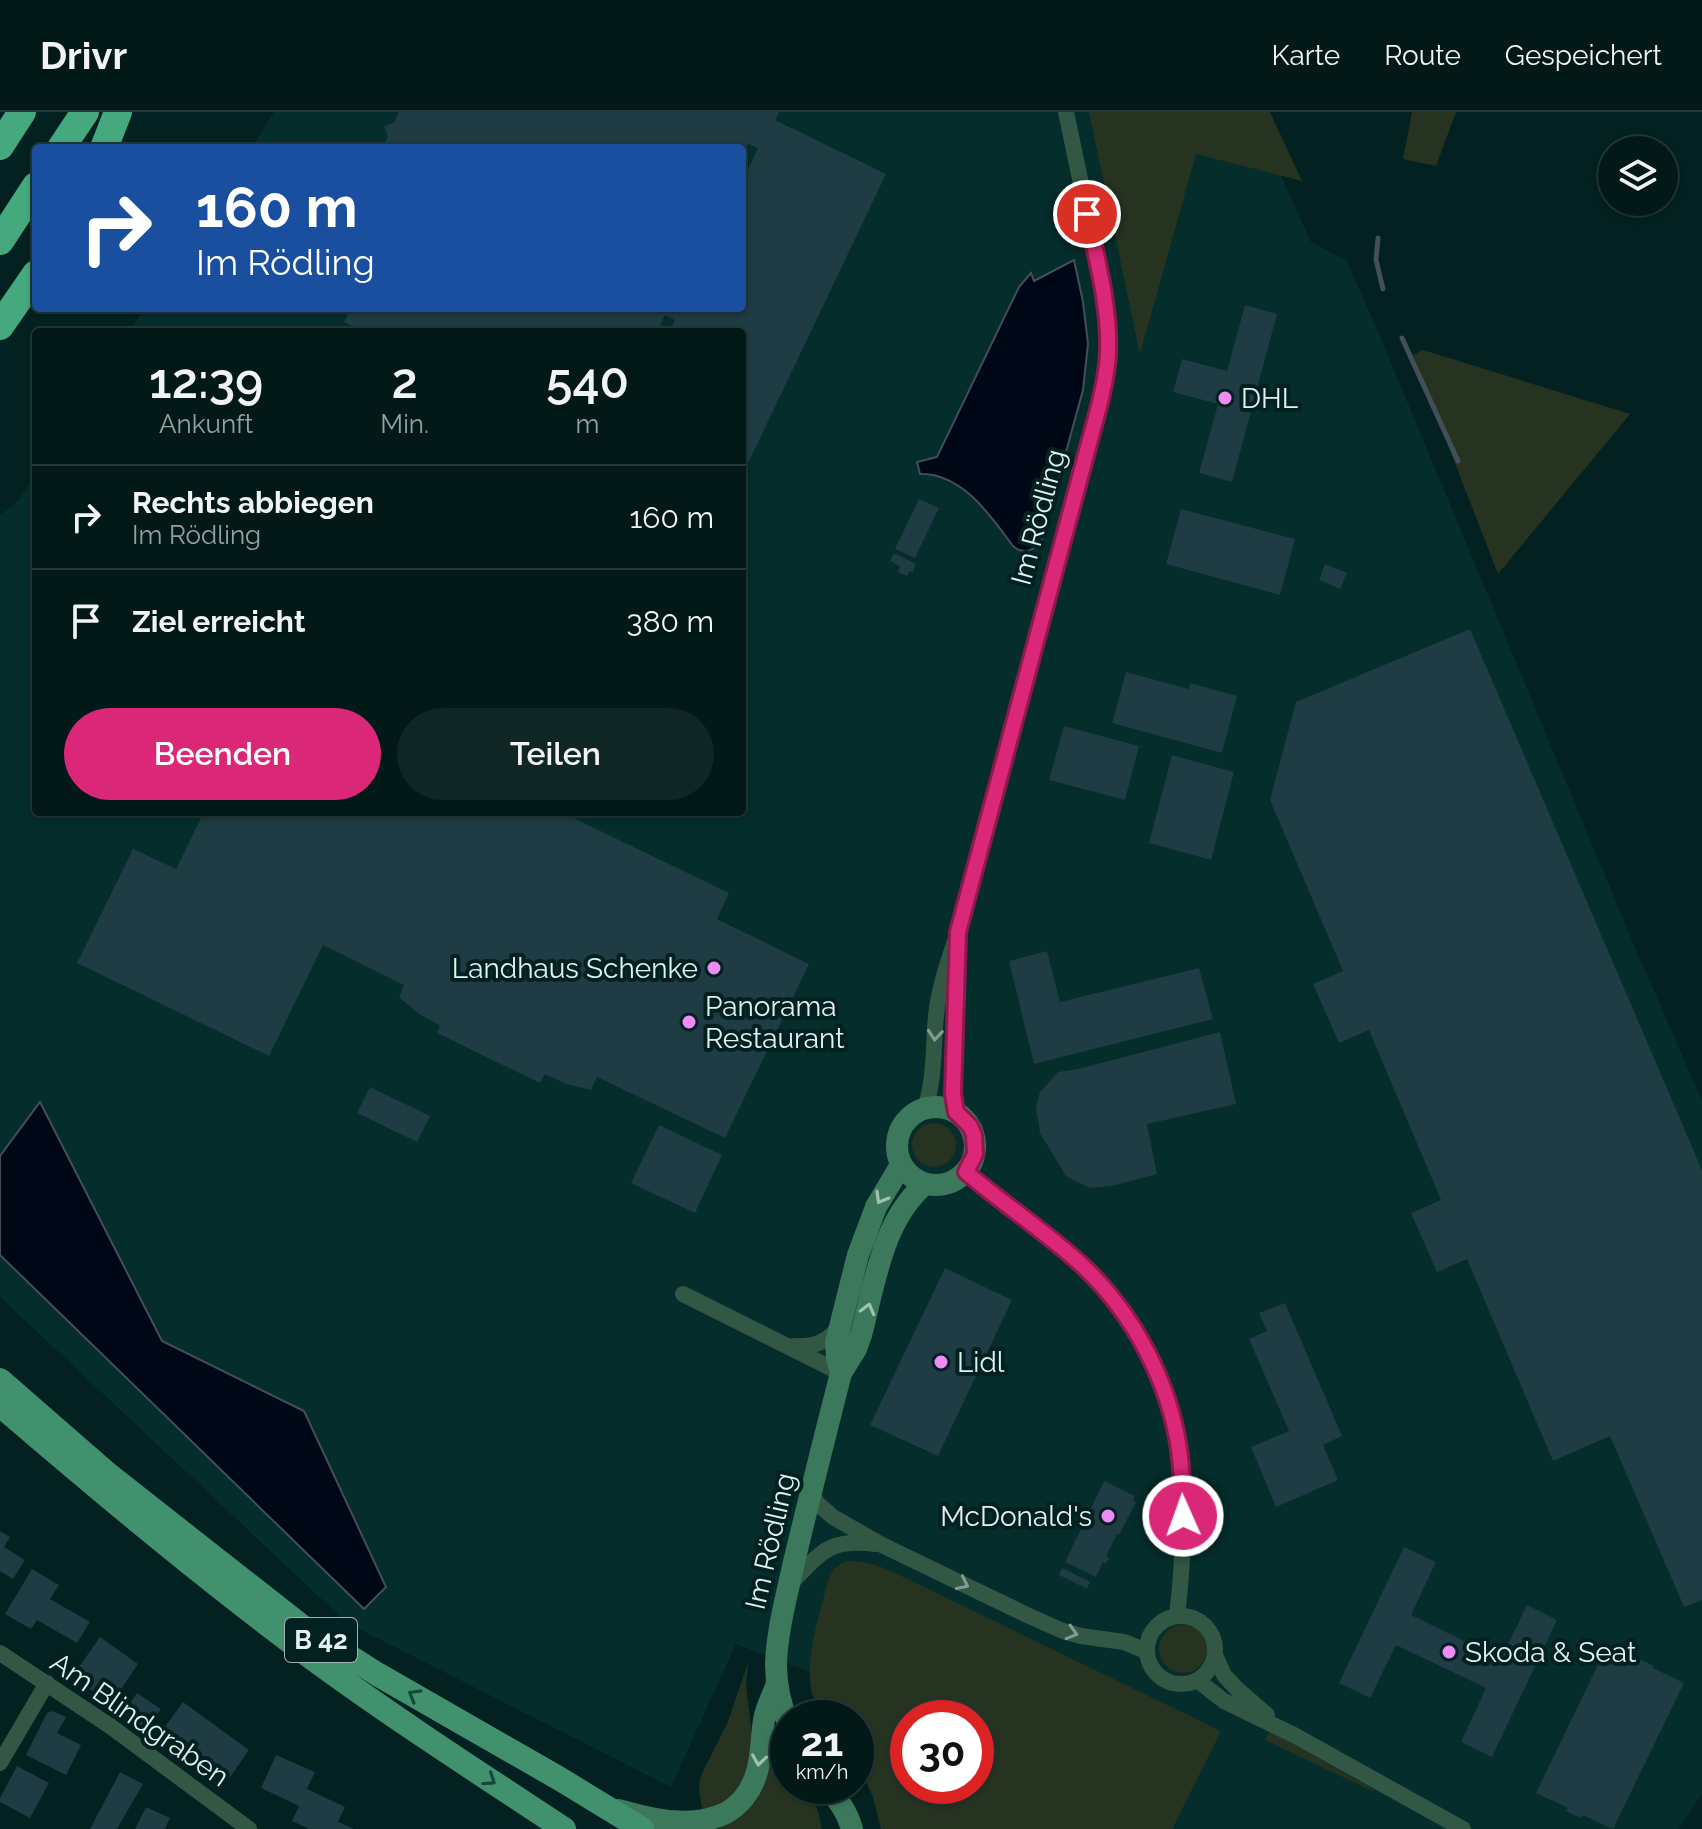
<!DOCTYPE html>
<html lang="de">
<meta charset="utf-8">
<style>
body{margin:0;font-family:Raleway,sans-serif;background:#102625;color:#f1f3f6;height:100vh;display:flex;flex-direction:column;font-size:30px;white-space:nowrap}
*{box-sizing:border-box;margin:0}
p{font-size:26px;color:#96a0a2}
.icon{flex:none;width:44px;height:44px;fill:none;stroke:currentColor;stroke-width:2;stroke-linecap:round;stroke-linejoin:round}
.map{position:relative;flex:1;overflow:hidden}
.details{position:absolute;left:32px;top:216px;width:714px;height:488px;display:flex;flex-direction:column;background:#021918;border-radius:8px;box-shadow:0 2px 6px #0004,0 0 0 2px #233837}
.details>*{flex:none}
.hud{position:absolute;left:32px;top:32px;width:714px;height:168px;border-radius:8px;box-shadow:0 2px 6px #0004,0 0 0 2px #233837;background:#1a4fa0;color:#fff;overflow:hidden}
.fabs{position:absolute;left:1598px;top:24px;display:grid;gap:16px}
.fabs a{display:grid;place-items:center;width:80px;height:80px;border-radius:50%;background:#021918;box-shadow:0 2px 6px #0004,0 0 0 2px #233837;font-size:40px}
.speed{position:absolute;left:770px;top:1588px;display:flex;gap:16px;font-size:40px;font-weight:700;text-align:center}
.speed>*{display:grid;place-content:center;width:104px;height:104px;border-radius:50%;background:#021918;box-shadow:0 2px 6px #0004,0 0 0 2px #233837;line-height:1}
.speed small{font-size:20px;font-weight:400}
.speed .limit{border:12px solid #d22;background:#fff;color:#111}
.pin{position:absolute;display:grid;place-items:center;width:68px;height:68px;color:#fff;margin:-34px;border:4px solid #fff;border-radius:50%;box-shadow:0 2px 8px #0007}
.me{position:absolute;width:88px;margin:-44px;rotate:358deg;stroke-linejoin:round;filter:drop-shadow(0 0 6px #0008)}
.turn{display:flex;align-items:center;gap:28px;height:168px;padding:0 32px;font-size:36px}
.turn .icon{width:104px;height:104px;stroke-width:2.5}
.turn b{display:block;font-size:56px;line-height:68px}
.eta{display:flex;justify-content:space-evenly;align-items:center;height:136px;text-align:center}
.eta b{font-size:48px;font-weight:600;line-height:56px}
.cta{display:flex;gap:16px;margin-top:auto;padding:16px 32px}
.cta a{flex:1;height:92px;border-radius:48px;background:#db2777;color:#fff;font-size:32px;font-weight:600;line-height:92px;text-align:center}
.cta a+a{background:#102625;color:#f1f3f6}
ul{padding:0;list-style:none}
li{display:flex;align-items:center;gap:24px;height:104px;padding:0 32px;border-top:2px solid #233837}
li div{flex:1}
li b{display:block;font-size:30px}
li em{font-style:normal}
header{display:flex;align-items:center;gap:48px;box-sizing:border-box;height:112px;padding:0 40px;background:#021918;border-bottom:2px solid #233837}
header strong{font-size:38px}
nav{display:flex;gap:44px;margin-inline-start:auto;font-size:28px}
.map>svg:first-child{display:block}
</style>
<header>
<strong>Drivr</strong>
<nav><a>Karte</a><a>Route</a><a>Gespeichert</a></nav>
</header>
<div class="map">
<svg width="1702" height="1717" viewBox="0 0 1702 1717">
<rect width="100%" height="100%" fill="#022120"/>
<path fill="#042d2b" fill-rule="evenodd" d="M274,0h978l59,130 35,18 28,62 263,630 65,148v694l-23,35h-798l-8,-32 -9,-20 -8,-11v-48h-33l-7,-10 -5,-18 -2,-18 -73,-28 -65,143 -324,-164 -347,-326v-782l19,-15 17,-27v339h706v-480h-613l16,-24h597v-160h-491zM908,1606h68v68h-68z"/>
<path fill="#273321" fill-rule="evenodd" d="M1089,0h181l32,69 -106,-27 -56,200z
M1412,0h44l-20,54 -33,-7z
M1423,238l207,64 -132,160 -85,-219z
M912 1033a22 22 0 1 1 44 0a22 22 0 1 1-44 0Z
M847,1449c18,0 32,4 48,12l326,158 -49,98h-291l-8,-32 -9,-20 -8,-11v-48h-33c-27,-39 -6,-92 4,-134 4,-12 8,-19 20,-23zM908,1606h68v68h-68z
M1159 1537a24 24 0 1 1 48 0a24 24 0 1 1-48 0Z
M748,1551l-2,23 7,57 -5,33 -15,22 -30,16 -4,-24 1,-11 4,-10 23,-45z
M1270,1619l105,59 -3,1 -107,-51z
M772,1625l16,24v25h17l13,25 4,18h-116l19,-6z"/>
<path fill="#000817" stroke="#434e58" stroke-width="2" d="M1074,148l9,42 5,42 -5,46 -41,149c-7,11 -18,17 -29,7 -23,-31 -51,-73 -93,-72l-3,-12 20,-5 82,-170 12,-14 3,8z
M40,990l122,239 142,70 82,176 -22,22 -364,-354v-99z"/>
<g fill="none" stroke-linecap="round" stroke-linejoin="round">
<path stroke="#434e58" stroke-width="5" d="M1378,126l-2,22 7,29
M1402,226l56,123"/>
</g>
<path fill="#1f3b43" d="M399,0h380l-4,8 111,54 -144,302v-144h-72l5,-12 -10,-5 -8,17h-267l-10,-5 -4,5h-12l-20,-10 5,-9 -9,-5h402v-126l16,-34 -10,-4 -6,12v-8h-360l6,-11 -4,-11 10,-3z
M1245,193l32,9 -45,168 -33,-9 19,-69 -45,-12 9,-33 45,12z
M919,387l20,9 -24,50 -20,-9z
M1181,397l114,30 -15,56 -114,-31z
M894,441l22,11 -3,8 -3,-1 -3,5 -9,-4 2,-6 -10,-5z
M1325,452l22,9 -7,16 -21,-9z
M1470,517l232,541v430l-18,7 -74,-171 -57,25 -86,-202 -30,13 -26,-59 30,-13 -72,-170 -30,13 -26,-59 30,-13 -73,-171 26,-98z
M1126,560l63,17 1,-6 47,13 -15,57 -110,-30z
M1064,614l75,20 -14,54 -76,-20z
M1172,643l62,17 -23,88 -62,-17z
M204,700h357l168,81 -12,26 92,45 -84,174 -128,-61 -6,13 -25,-6 -21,-10 -5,9 -103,-50 3,-7 -21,-12 -20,-17 5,-12 -81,-40 -54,111 -192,-93 56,-114 43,20z
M1047,839l13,51 139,-34 14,51 -179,45 -25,-103z
M1220,920l16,72 -89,20 10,50 -45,12 -22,2 -24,-12 -26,-43 -4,-26 4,-15 18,-20 20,-3z
M370,975l60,29 -13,26 -60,-29z
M659,1013l63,30 -27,58 -64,-30z
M945,1156l67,32 -74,156 -68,-31z
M1285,1191l57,133 -19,9 15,35 -62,27 -25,-60 38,-16 -40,-92 18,-8 -8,-18z
M1104,1369l31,15 -2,4 3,2 -17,33 -2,-1 -11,22 3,2 -3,6 -3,-2 -7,15 -31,-15z
M0,1419l10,6 -6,10 21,13 -12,19 -13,-8z
M1404,1435l32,15 -25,53 90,44 26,-54 30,15 -65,137 -31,-15 25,-54 -90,-43 -26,53 -31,-15z
M1062,1456l28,14 -3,7 -28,-14z
M32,1457l27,16 -9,14 40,23 -13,21 -40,-23 -6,9 -26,-15z
M100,1525l38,27 -27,40 -39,-27z
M1607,1534l31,15 1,-2 15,7 -1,2 31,15 -71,146 -31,-14 -1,3 -15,-7 2,-3 -32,-15z
M137,1581l24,16 -14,20 -24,-16z
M183,1590l66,48 -23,33 -19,-13 3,-4 -32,-23 -3,4 -16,-12z
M53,1599l13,6 -9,16 24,12 -15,30 -40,-20 21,-42z
M276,1643l39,17 -8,17 38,18 -7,15 16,7h-45l-17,-8 7,-15 -38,-18z
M17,1654l32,17 -19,35 -30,-16v-4z
M120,1660l23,12 -26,45h-27z
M146,1695l24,11 -5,11h-30z"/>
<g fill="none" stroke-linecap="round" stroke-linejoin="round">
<path stroke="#325745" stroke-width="16" d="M925,996c10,-29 8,-62 11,-92 3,-29 13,-57 22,-84l129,-481 18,-75 3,-19 -1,-39 -8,-48 -33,-158
M956,1000l-3,-36 4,-122
M966,1060c39,33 82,61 119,96 101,97 107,218 92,348
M683,1182l158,79
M794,1234c19,1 32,-3 44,-18
M811,1379l6,12 16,14 49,28 147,71 34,15 18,5 43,6 22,9
M790,1472c31,-31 38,-46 85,-40
M1147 1538a34 34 0 1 1 68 0a34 34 0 1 1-68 0Z
M0,1541l110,73 139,103
M1215,1543l9,20 12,13 31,27
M1197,1568l27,21 70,34 169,94
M0,1651l47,-80"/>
<path stroke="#3b785c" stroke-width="22" d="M897 1034a39 39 0 1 1 78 0a39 39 0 1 1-78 0Z
M841,1261l-4,-15 -1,-15 22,-88 18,-48 25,-42
M788,1611c-8,-19 -12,-38 -12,-59 1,-34 11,-69 18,-102 15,-63 31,-126 47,-189l15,-24 5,-14c14,-52 21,-114 64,-151
M826,1674c12,14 21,25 26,43
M619,1698c36,10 73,19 107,3 14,-8 25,-22 30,-38 6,-17 5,-37 8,-55 2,-12 8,-23 12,-34"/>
<path stroke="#41916e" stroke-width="24" d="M0,1268l109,95 191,150 77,49 183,105 82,50
M0,1293c101,87 204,173 312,253 82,60 167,115 252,171"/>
<path stroke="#45a87e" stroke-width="28" d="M0,34l22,-34
M61,36l24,-36
M104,36l14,-36
M0,129l36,-55
M0,214l36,-52"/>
</g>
<defs><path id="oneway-chevron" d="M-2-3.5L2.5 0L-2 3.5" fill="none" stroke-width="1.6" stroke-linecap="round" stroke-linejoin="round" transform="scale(2)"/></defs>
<g stroke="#809c92">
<use href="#oneway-chevron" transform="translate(935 923) rotate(95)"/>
<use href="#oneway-chevron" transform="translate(963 1472) rotate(26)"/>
<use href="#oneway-chevron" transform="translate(1072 1521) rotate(16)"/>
</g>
<g stroke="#9ec1b4">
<use href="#oneway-chevron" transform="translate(881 1086) rotate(120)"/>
<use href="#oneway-chevron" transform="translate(868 1197) rotate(-75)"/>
<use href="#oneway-chevron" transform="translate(759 1648) rotate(99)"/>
</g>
<g stroke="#18483b">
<use href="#oneway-chevron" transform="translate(414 1583) rotate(-150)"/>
<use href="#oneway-chevron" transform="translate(490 1668) rotate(34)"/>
</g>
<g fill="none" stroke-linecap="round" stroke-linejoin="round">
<defs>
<path id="route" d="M1087,102c10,46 23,93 21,140 -2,33 -13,66 -21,97l-129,481 -5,162 3,18 14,14 4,9 1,19 -9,18c38,33 82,61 119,96 49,47 84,114 94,181 3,22 4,45 4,67"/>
</defs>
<use href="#route" stroke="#8e194d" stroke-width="20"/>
<use href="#route" stroke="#db2777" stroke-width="14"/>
</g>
<g fill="#f08bf5" stroke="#022120" stroke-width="3">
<circle cx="1225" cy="286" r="8"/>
<circle cx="714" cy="856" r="8"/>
<circle cx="689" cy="910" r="8"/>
<circle cx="941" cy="1250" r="8"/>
<circle cx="1108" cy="1404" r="8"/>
<circle cx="1449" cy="1540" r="8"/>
</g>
<g text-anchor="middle" stroke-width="8" stroke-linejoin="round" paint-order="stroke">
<rect fill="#022120" stroke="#9db3b1" stroke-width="2" x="285" y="1506" width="72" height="44" rx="6"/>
<g font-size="26" font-weight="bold" fill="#e0f1ef">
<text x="321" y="1537">B 42</text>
</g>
<g font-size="28" fill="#e0f1ef" stroke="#022120" text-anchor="start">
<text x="1241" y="296">DHL</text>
<text x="698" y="866" text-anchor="end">Landhaus Schenke</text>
<text x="705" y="904">Panorama<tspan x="705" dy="32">Restaurant</tspan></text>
<text x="957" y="1260">Lidl</text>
<text x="1092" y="1414" text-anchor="end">McDonald's</text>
<text x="1465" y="1550">Skoda &amp; Seat</text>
</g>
<g font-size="28" fill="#e0f1ef" stroke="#022120">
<text transform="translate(1038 405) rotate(-75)" y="10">Im Rödling</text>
<text transform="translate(770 1429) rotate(-77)" y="10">Im Rödling</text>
<text transform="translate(140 1607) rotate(35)" y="10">Am Blindgraben</text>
</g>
</g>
</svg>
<div class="fabs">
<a><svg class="icon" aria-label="layers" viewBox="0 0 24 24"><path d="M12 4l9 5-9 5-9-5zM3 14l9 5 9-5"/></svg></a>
</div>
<div class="speed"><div>21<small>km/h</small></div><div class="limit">30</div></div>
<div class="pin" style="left:1087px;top:102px;background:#d93025"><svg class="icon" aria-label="arrive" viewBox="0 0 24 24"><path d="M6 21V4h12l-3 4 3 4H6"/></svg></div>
<svg class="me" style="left:1183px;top:1404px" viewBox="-20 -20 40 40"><circle r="17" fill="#db2777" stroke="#fff" stroke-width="3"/><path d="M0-11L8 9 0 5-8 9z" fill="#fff"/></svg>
<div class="hud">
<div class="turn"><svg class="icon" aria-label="right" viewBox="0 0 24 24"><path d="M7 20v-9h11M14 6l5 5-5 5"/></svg><div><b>160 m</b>Im Rödling</div></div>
</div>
<section class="details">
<div class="eta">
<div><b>12:39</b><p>Ankunft</p></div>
<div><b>2</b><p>Min.</p></div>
<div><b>540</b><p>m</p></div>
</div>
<ul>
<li><svg class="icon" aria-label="right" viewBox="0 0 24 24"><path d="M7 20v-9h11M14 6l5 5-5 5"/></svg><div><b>Rechts abbiegen</b><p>Im Rödling</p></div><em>160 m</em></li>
<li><svg class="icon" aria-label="arrive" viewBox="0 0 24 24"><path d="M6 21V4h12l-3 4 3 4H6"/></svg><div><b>Ziel erreicht</b></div><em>380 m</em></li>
</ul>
<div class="cta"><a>Beenden</a><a>Teilen</a></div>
</section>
</div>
